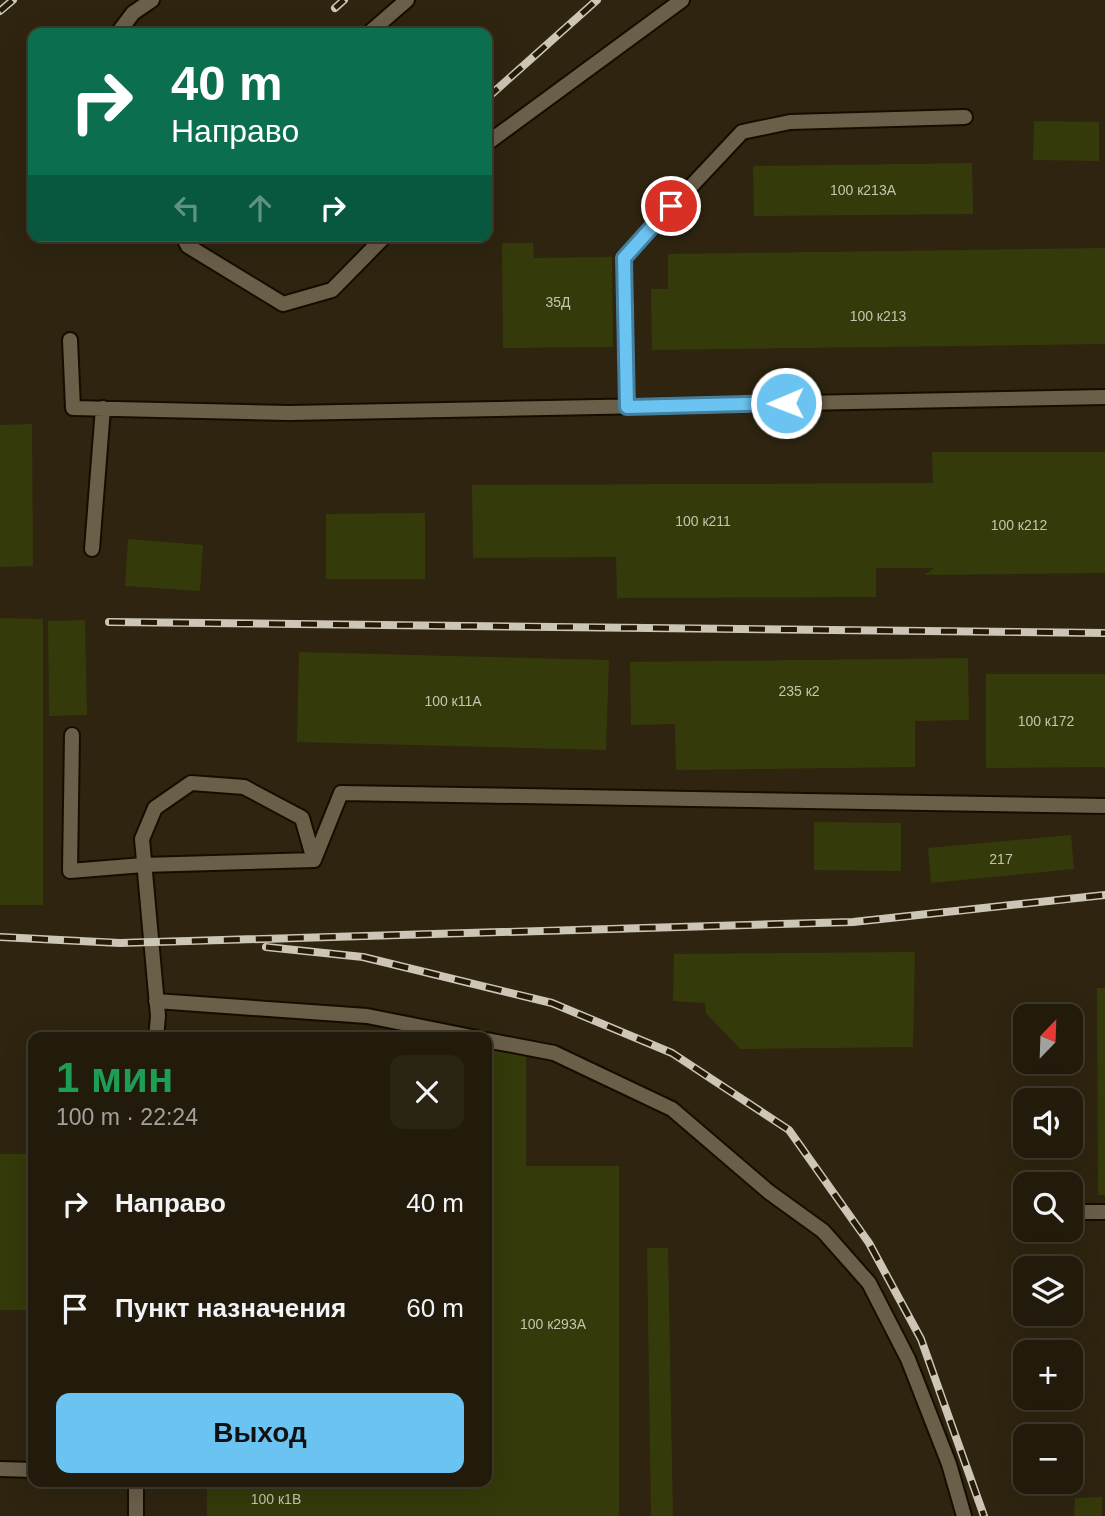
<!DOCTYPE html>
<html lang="ru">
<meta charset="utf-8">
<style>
body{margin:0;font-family:Arial,sans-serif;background:#2a2415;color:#f1f3f6;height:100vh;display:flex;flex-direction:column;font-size:26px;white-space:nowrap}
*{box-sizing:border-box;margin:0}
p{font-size:23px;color:#a2a19d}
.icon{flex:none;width:38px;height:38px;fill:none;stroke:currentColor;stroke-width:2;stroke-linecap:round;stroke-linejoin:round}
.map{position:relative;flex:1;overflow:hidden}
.side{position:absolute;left:28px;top:1032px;width:464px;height:455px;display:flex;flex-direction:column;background:#221b0c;border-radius:14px;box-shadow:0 7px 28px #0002,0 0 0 2px #3f392d}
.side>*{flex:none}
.hud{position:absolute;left:28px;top:28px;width:464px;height:214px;border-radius:14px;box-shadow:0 7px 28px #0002,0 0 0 2px #3f392d;background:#0b6e4f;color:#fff;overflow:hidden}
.needle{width:46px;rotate:23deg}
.tools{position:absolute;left:1013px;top:1004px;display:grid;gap:14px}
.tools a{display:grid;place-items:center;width:70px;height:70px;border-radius:14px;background:#221b0c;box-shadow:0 7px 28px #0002,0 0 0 2px #3f392d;font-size:35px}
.pin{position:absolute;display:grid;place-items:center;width:60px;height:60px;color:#fff;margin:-30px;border:4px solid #fff;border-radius:50%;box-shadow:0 2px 7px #0007}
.me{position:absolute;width:77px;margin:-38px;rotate:269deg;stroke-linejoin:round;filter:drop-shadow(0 0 5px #0008)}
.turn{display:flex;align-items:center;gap:24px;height:147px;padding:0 28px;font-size:32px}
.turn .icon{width:91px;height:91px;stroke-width:2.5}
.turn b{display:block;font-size:49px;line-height:60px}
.lanes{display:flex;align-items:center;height:66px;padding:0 28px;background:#0003;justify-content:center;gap:35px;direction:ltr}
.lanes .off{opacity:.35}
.round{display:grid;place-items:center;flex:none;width:74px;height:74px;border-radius:14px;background:#2a2415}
.summary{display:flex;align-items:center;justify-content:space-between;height:119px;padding:0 28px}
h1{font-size:42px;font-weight:600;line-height:52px;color:#1e9e55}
.cta{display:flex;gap:14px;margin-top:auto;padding:14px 28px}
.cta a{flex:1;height:80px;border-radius:14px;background:#6ac3f1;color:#111;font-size:28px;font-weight:600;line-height:80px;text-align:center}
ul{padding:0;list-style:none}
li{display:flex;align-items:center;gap:21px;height:105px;padding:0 28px}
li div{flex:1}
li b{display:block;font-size:26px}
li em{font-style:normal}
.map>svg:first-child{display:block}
</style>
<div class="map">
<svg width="1105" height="1516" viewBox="0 0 1105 1516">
<rect width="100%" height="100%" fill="#2e2410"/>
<path fill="#353a0a" d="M1034,121l65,1v39l-66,-1z
M972,163l1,51 -219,2 -1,-50z
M502,243h31l1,15 78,-1 1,90 -110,1z
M1105,248v96l-453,6 -1,-61h17v-35z
M32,424l1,142 -33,1v-142z
M932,452h173v121l-181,2 10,-7h-58v29l-259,1 -1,-41 -143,1 -1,-73 461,-2z
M425,513v66h-99v-65z
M128,539l75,6 -3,46 -75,-5z
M0,618l43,1v286h-43z
M85,620l2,95 -38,1 -1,-95z
M299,652l310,8 -3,90 -309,-8z
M968,658l1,62 -54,1v46l-239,3 -1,-46 -44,1 -1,-63z
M986,674h119v93l-119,1z
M814,822l87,1v48l-87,-1z
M1071,835l3,34 -143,14 -3,-35z
M915,952l-2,95 -173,2 -34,-36 -1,-10 -32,-2 1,-47z
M1097,988h8v207h-7z
M486,1042h40v124h93v350h-412v-34h279z
M0,1154h31v156h-31z
M647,1248h21l5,268h-22z
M1102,1497v19h-28l1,-18z"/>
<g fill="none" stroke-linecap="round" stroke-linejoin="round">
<defs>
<path id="service" d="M118,33l15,-20 19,-13
M369,33l38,-33
M486,144l196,-144
M183,236l5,10 95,58 49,-14 53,-54
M70,340l3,68 216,5 816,-16
M627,406l-3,-148 118,-126 48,-10 175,-5
M92,549l11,-141
M72,735l-2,136 73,-6 171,-5 27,-67 764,13
M156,1001l211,15 110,22
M156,1038l2,-22 -16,-177 13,-31 36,-25 53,4 58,31 12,42
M486,1040l68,13 118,56 97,83 54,39 46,52 39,76 41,105 15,52
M1084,1212h21
M0,1469l33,1
M136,1482v34"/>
</defs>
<use href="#service" stroke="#160d00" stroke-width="18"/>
<use href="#service" stroke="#6a5f49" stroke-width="14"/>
<defs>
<path id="rail" d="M335,8l9,-8
M0,11l13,-11
M486,99l111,-99
M109,622l996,11
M0,937l120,6 733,-21 252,-27
M266,947l97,10 189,46 120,50 117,77 80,113 52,96 63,177"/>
</defs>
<use href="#rail" stroke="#cdc6b7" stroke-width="8"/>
<use href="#rail" stroke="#241b07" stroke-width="5" stroke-dasharray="16" stroke-linecap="butt"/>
</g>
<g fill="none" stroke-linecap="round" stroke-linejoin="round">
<defs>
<path id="route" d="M671,206l-47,52 3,149 159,-4"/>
</defs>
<use href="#route" stroke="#457f9d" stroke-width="18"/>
<use href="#route" stroke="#6ac3f1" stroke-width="12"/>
</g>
<g text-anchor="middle" stroke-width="7" stroke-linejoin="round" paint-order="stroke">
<g font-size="14" fill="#c7c4ae">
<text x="863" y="195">100 к213А</text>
<text x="558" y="307">35Д</text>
<text x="878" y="321">100 к213</text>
<text x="703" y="526">100 к211</text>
<text x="1019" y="530">100 к212</text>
<text x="799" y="696">235 к2</text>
<text x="453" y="706">100 к11А</text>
<text x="1046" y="726">100 к172</text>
<text x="1001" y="864">217</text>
<text x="553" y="1329">100 к293А</text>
<text x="276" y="1504">100 к1В</text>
</g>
</g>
</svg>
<div class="tools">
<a><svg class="needle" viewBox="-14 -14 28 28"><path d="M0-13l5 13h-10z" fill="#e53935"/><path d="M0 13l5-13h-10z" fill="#a2a19d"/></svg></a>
<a><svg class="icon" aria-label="sound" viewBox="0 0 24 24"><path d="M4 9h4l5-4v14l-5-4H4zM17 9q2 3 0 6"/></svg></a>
<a><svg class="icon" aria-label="search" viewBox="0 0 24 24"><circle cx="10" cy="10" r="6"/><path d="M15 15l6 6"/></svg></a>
<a><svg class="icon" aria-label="layers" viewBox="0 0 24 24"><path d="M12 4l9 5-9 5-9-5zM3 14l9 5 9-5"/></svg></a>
<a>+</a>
<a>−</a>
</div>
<div class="pin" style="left:671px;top:206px;background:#d93025"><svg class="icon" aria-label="arrive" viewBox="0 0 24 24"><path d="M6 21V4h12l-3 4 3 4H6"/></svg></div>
<svg class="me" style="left:786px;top:403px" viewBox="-20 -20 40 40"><circle r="17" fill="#6ac3f1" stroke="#fff" stroke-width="3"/><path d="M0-11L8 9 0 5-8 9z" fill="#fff"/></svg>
<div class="hud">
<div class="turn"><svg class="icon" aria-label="right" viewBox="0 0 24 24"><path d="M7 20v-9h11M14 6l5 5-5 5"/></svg><div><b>40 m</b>Направо</div></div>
<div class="lanes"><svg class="icon off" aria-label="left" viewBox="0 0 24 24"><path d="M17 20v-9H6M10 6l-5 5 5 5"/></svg><svg class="icon off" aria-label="ahead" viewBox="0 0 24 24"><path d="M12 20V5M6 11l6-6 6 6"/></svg><svg class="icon" aria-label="right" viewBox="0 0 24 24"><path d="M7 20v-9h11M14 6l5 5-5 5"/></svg></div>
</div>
<section class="side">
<div class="summary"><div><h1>1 мин</h1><p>100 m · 22:24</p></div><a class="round"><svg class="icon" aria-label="close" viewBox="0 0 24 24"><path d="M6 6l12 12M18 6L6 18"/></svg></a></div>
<ul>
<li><svg class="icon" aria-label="right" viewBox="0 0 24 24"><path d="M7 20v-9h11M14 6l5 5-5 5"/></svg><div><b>Направо</b></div><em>40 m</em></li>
<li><svg class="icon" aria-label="arrive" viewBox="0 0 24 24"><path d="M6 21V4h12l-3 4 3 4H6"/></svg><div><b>Пункт назначения</b></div><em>60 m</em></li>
</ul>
<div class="cta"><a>Выход</a></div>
</section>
</div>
